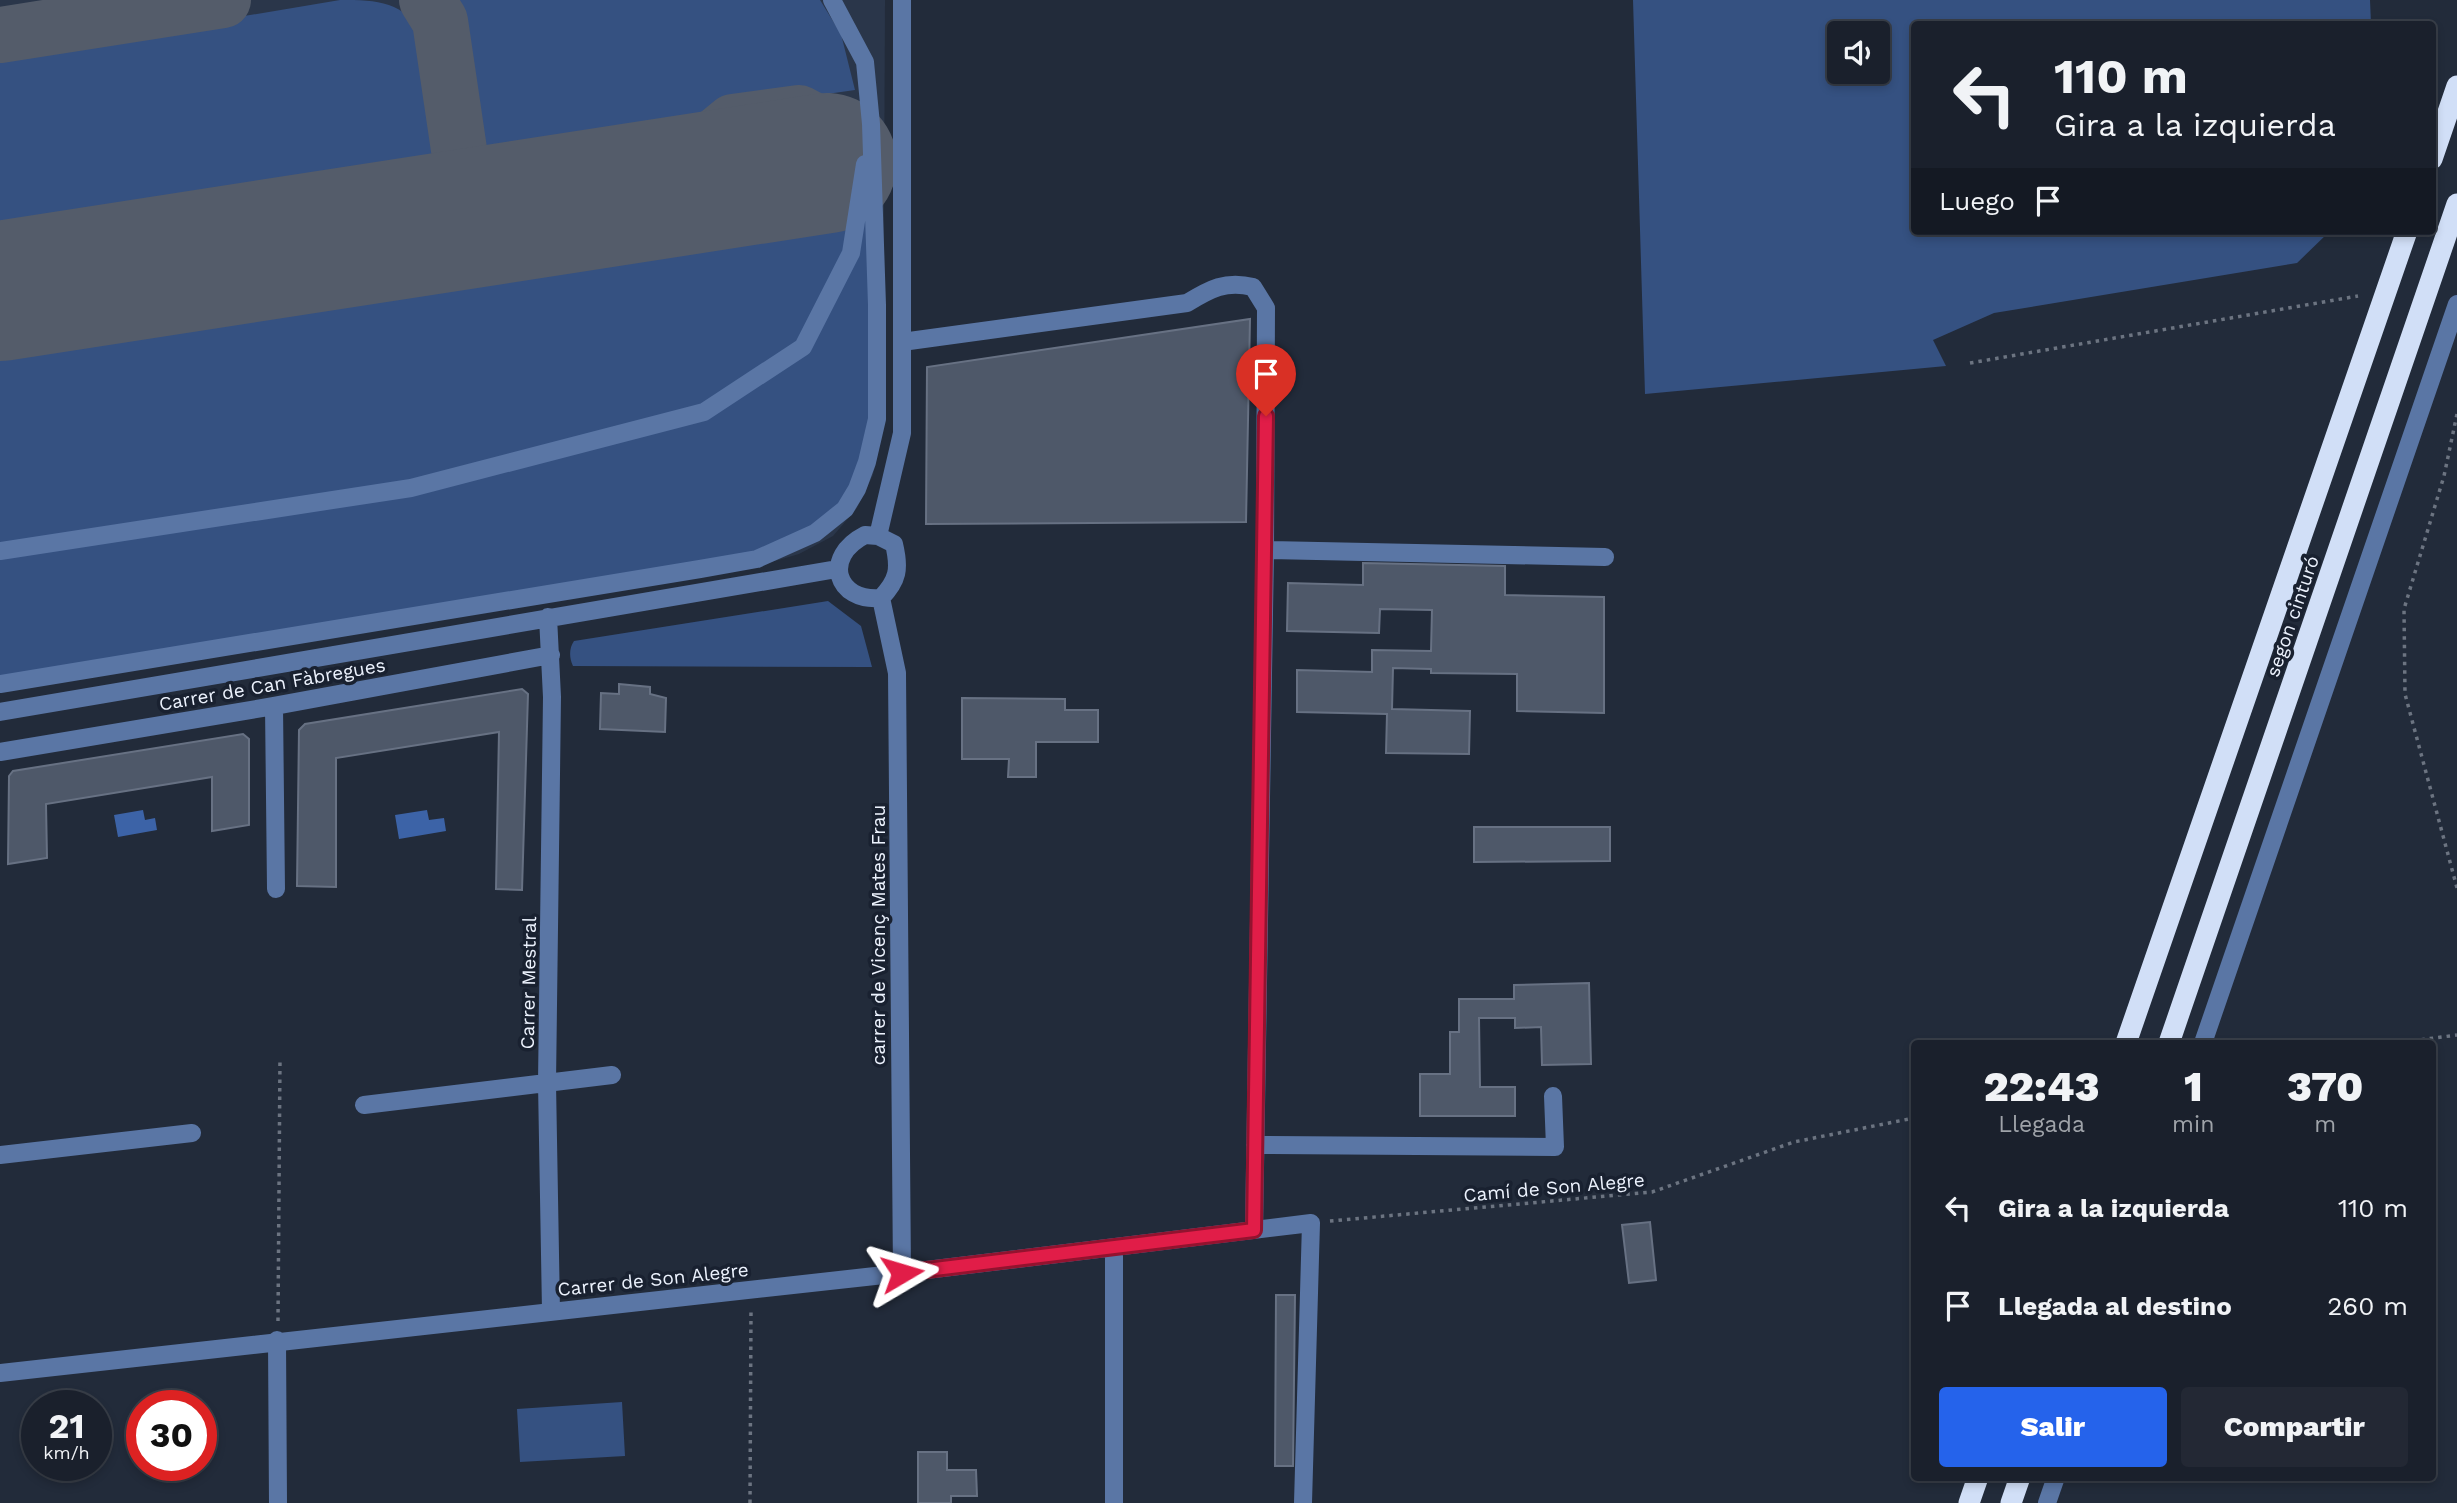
<!DOCTYPE html>
<html lang="es">
<meta charset="utf-8">
<style>
body{margin:0;font-family:"Work Sans",sans-serif;background:#232834;color:#f1f3f6;height:100vh;display:flex;flex-direction:column;font-size:26px;white-space:nowrap}
*{box-sizing:border-box;margin:0}
p{font-size:23px;color:#9fa3a9}
.icon{flex:none;width:38px;height:38px;fill:none;stroke:currentColor;stroke-width:2;stroke-linecap:round;stroke-linejoin:round}
.map{position:relative;flex:1;overflow:hidden}
.panel{position:absolute;left:1911px;top:1040px;width:525px;height:441px;display:flex;flex-direction:column;background:#1a202c;border-radius:7px;box-shadow:0 4px 10px #0003,0 0 0 2px #383e48}
.panel>*{flex:none}
.guide{position:absolute;left:1911px;top:21px;width:525px;height:214px;border-radius:7px;box-shadow:0 4px 10px #0003,0 0 0 2px #383e48;background:#1a202c;color:#f1f3f6;overflow:hidden}
.buttons{position:absolute;left:1827px;top:21px;display:grid;gap:14px}
.buttons a{display:grid;place-items:center;width:63px;height:63px;border-radius:7px;background:#1a202c;box-shadow:0 4px 10px #0003,0 0 0 2px #383e48;font-size:35px}
.speed{position:absolute;left:21px;top:1390px;display:flex;gap:14px;font-size:35px;font-weight:700;text-align:center}
.speed>*{display:grid;place-content:center;width:91px;height:91px;border-radius:50%;background:#1a202c;box-shadow:0 4px 10px #0003,0 0 0 2px #383e48;line-height:1}
.speed small{font-size:18px;font-weight:400}
.speed .limit{border:10px solid #d22;background:#fff;color:#111}
.pin{position:absolute;display:grid;place-items:center;width:60px;height:60px;color:#fff;margin:-72px -30px;border-radius:50% 50% 50% 0;rotate:-45deg;box-shadow:0 0 7px #0007}
.pin .icon{rotate:45deg}
.me{position:absolute;width:77px;margin:-38px;rotate:83deg;stroke-linejoin:round;filter:drop-shadow(0 0 5px #0008)}
.turn{display:flex;align-items:center;gap:24px;height:147px;padding:0 28px;font-size:32px}
.turn .icon{width:91px;height:91px;stroke-width:2.5}
.turn b{display:block;font-size:49px;line-height:60px}
.then{display:flex;align-items:center;height:66px;padding:0 28px;background:#0003;gap:14px;font-size:26px}
.eta{display:flex;justify-content:space-evenly;align-items:center;height:119px;text-align:center}
.eta b{font-size:42px;font-weight:800;line-height:49px}
.button{display:flex;gap:14px;margin-top:auto;padding:14px 28px}
.button a{flex:1;height:80px;border-radius:7px;background:#2563eb;color:#fff;font-size:28px;font-weight:800;line-height:80px;text-align:center}
.button a+a{background:#232834;color:#f1f3f6}
ul{padding:0;list-style:none}
li{display:flex;align-items:center;gap:21px;height:98px;padding:0 28px}
li div{flex:1}
li b{display:block;font-size:26px}
li em{font-style:normal}
.map>svg:first-child{display:block}
</style>
<div class="map">
<svg width="2457" height="1503" viewBox="0 0 2457 1503">
<rect width="100%" height="100%" fill="#222b3a"/>
<path fill="#2a364a" d="M0,0h885l-2,430 -10,45 -16,33 -24,28 -34,18 -45,13 -754,124z"/>
<path fill="#355181" fill-rule="evenodd" d="M340,0c38,0 64,1 85,37 5,31 26,108 9,133 -7,10 -20,17 -30,23l-404,62v-198z
M457,0h363l21,34 14,56 -126,18 -55,45 -151,20c-23,-7 -38,-14 -49,-36l-21,-134z
M1633,0h737l1,24h-457v207h416l-33,32 -303,50 -61,27 13,26 -301,28zM1878,33v39h-39v-39z
M867,196l10,83 -10,183 -22,47 -88,50 -757,123v-356z
M828,601l33,25 11,41 -299,-1c-4,-8 -4,-18 1,-25z
M622,1402l3,54 -105,6 -3,-53z"/>
<path fill="#3c63a7" d="M143,810l2,10 10,-2 2,12 -39,7 -4,-22z
M427,810l2,10 15,-2 2,13 -47,8 -4,-24z"/>
<g fill="none" stroke-linecap="round" stroke-linejoin="round">
<path stroke="#545c6a" stroke-width="56" d="M0,35l223,-35
M462,170c14,22 31,37 58,37l125,-19 22,-12 66,-54 66,-9 17,9 11,18 1,22 -6,13 -21,15 -25,3 -55,-15 -76,10
M414,225c28,-10 40,-26 48,-55l-22,-149 -13,-21"/>
<path stroke="#545c6a" stroke-width="140" d="M0,291l827,-128"/>
</g>
<path fill="#4e5869" stroke="#677183" stroke-width="2" d="M1250,319l-4,203 -320,2 1,-157z
M1363,563l142,3v29l99,2v116l-87,-2v-37l-86,-1v-4l-38,-1 -1,41 78,2 -1,43 -83,-1 1,-39 -90,-2v-42l75,2v-22l59,1 1,-41 -52,-1 -1,24 -92,-2 1,-48 75,2z
M619,684l31,3v7l16,4 -1,34 -65,-3 1,-36 18,1z
M522,689l6,5 -6,196 -26,-1 3,-157 -163,26v129l-39,-1 2,-156 6,-6z
M962,698l103,1v11h33v32h-62v35h-28l1,-18h-47z
M243,734l6,5v86l-37,6v-54l-166,27 1,54 -39,6 1,-88 4,-5z
M1474,827h136v34l-136,1z
M1589,983l2,81 -49,1 -1,-38 -26,1v-10h-36l1,69h35v29h-95v-42h30v-42h9v-33h55v-14z
M1650,1222l6,58 -27,3 -7,-58z
M1276,1295h19l-2,171h-18z
M918,1452h29v18h29l1,26h-26v7h-33z"/>
<g fill="none" stroke-linecap="round" stroke-linejoin="round">
<path stroke="#6c7481" stroke-width="3.5" stroke-dasharray="3.5 5" stroke-linecap="butt" d="M1970,363l388,-67
M2457,414l-13,62 -40,133 1,85 52,194
M2396,1043l61,-8
M1330,1221l322,-29 142,-50 120,-24
M278,1321l2,-263
M750,1503l1,-194"/>
<path stroke="#5a76a5" stroke-width="18" d="M902,342l285,-39c23,-14 39,-23 66,-16l13,21 -1,242
M865,535l13,1 16,8c6,25 4,36 -13,54 -45,4 -59,-41 -16,-63z
M878,536l24,-103v-433
M0,551l411,-63 293,-76 99,-65 48,-94 14,-89
M881,598l16,75 5,600
M548,617l4,80 -5,386 4,228
M0,684l700,-115 57,-10 58,-26 30,-24 12,-20 10,-27 10,-43v-114l-6,-181 -6,-62 -33,-62
M274,706l2,183
M0,712l837,-143
M0,752l274,-46 277,-51
M2203,1043l254,-739
M364,1105l248,-30
M1255,1145l300,2 -2,-51
M0,1155l192,-22
M1254,1230l11,-680 340,7
M1114,1247v256
M277,1340l1,163
M0,1373l902,-100 409,-50 -8,280
M2047,1503l9,-26"/>
<path stroke="#d1dff7" stroke-width="21" d="M2432,159l25,-73
M2126,1043l281,-812
M2169,1043l288,-839
M1969,1503l9,-26
M2011,1503l9,-26"/>
</g>
<g fill="none" stroke-linecap="round" stroke-linejoin="round">
<defs>
<path id="route" d="M902,1273l352,-43 12,-814"/>
</defs>
<use href="#route" stroke="#92132f" stroke-width="18"/>
<use href="#route" stroke="#e11d48" stroke-width="12"/>
</g>
<g text-anchor="middle" stroke-width="7" stroke-linejoin="round" paint-order="stroke">
<g font-size="19" fill="#ecf2fd" stroke="#192130">
<text transform="translate(2292 616) rotate(-71)" y="7">segon cinturó</text>
<text transform="translate(272 684) rotate(-10)" y="7">Carrer de Can Fàbregues</text>
<text transform="translate(878 935) rotate(-90)" y="7">carrer de Vicenç Mates Frau</text>
<text transform="translate(528 983) rotate(-89)" y="7">Carrer Mestral</text>
<text transform="translate(1554 1187) rotate(-5)" y="7">Camí de Son Alegre</text>
<text transform="translate(653 1279) rotate(-6)" y="7">Carrer de Son Alegre</text>
</g>
</g>
</svg>
<div class="buttons">
<a><svg class="icon" aria-label="sound" viewBox="0 0 24 24"><path d="M4 9h4l5-4v14l-5-4H4zM17 9q2 3 0 6"/></svg></a>
</div>
<div class="speed"><div>21<small>km/h</small></div><div class="limit">30</div></div>
<div class="pin" style="left:1266px;top:416px;background:#d93025"><svg class="icon" aria-label="arrive" viewBox="0 0 24 24"><path d="M6 21V4h12l-3 4 3 4H6"/></svg></div>
<svg class="me" style="left:902px;top:1273px" viewBox="-20 -20 40 40"><path d="M0-17L14 15 0 8-14 15z" fill="#e11d48" stroke="#fff" stroke-width="4"/></svg>
<div class="guide">
<div class="turn"><svg class="icon" aria-label="left" viewBox="0 0 24 24"><path d="M17 20v-9H6M10 6l-5 5 5 5"/></svg><div><b>110 m</b>Gira a la izquierda</div></div>
<div class="then">Luego<svg class="icon" aria-label="arrive" viewBox="0 0 24 24"><path d="M6 21V4h12l-3 4 3 4H6"/></svg></div>
</div>
<section class="panel">
<div class="eta">
<div><b>22:43</b><p>Llegada</p></div>
<div><b>1</b><p>min</p></div>
<div><b>370</b><p>m</p></div>
</div>
<ul>
<li><svg class="icon" aria-label="left" viewBox="0 0 24 24"><path d="M17 20v-9H6M10 6l-5 5 5 5"/></svg><div><b>Gira a la izquierda</b></div><em>110 m</em></li>
<li><svg class="icon" aria-label="arrive" viewBox="0 0 24 24"><path d="M6 21V4h12l-3 4 3 4H6"/></svg><div><b>Llegada al destino</b></div><em>260 m</em></li>
</ul>
<div class="button"><a>Salir</a><a>Compartir</a></div>
</section>
</div>
